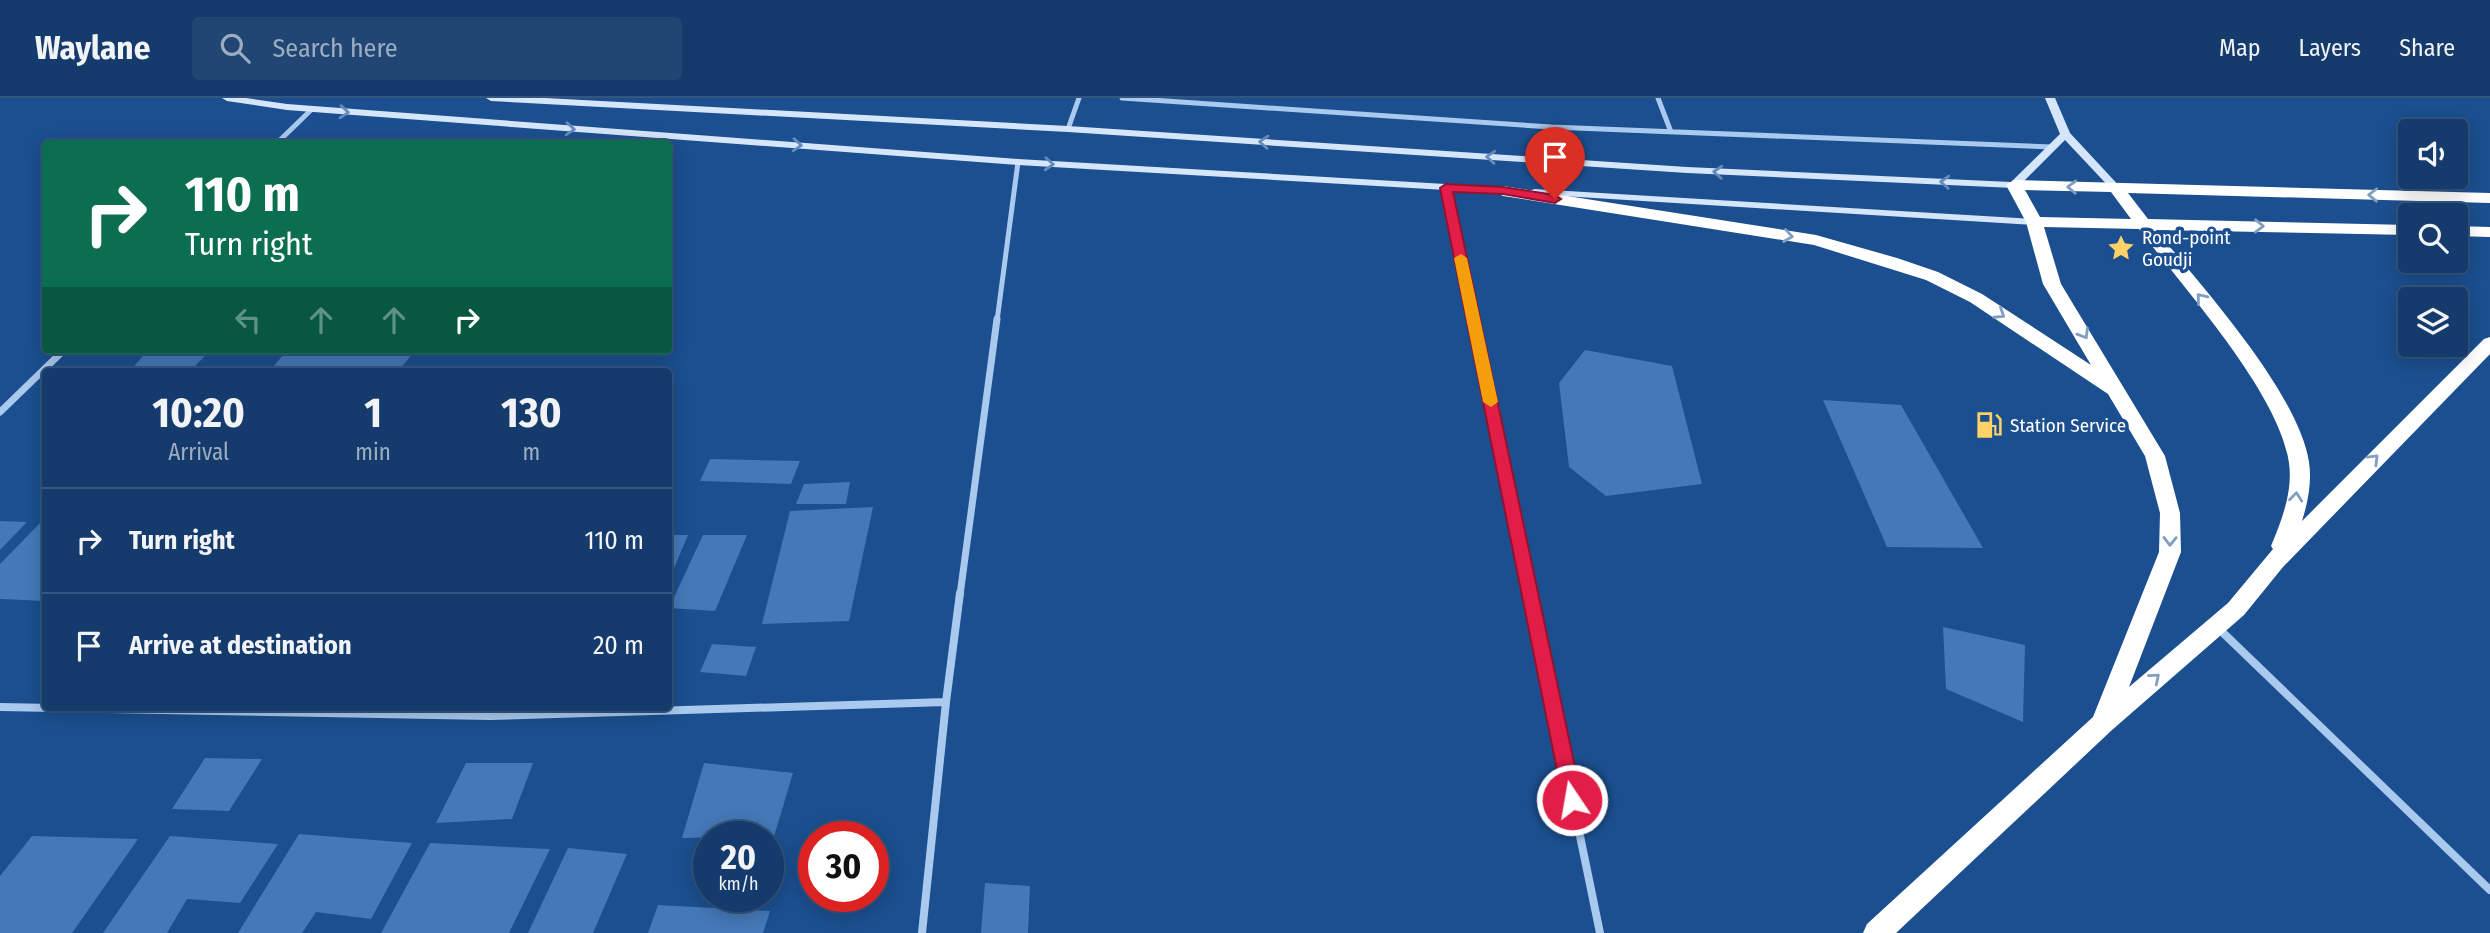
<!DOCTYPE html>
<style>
body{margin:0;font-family:"Fira Sans Condensed",sans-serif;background:#214673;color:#f1f3f6;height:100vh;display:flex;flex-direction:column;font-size:26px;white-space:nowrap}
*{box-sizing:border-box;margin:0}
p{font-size:23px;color:#9dadc1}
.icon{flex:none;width:38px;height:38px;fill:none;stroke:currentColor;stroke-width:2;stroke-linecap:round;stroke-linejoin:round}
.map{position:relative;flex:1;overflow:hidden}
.sheet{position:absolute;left:42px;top:270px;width:630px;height:343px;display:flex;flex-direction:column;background:#143b6b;border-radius:7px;box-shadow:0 4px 18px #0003,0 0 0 2px #33557e}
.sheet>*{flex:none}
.guide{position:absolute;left:42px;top:42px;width:630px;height:214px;border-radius:7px;box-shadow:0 4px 18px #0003,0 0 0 2px #33557e;background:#0b6e4f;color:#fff;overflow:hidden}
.tools{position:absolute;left:2398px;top:21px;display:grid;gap:14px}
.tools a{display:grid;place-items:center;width:70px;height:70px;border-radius:7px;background:#143b6b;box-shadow:0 4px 18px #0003,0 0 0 2px #33557e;font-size:35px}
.speed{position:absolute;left:693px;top:723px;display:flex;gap:14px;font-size:35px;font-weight:700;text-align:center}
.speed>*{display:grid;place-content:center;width:91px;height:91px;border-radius:50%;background:#143b6b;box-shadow:0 4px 18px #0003,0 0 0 2px #33557e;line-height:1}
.speed small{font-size:18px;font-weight:400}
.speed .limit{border:10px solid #d22;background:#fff;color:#111}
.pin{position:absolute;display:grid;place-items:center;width:60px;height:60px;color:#fff;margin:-72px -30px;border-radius:50% 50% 50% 0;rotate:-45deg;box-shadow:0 0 7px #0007}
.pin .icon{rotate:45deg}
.me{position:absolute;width:77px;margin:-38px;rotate:348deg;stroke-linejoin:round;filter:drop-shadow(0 0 5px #0008)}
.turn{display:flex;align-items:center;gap:24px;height:147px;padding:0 28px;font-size:32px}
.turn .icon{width:91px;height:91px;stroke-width:2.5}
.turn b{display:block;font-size:49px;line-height:60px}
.lanes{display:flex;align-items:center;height:66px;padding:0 28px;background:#0003;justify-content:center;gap:35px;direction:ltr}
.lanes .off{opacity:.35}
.eta{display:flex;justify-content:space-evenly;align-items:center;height:119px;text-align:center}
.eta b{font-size:42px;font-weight:700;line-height:49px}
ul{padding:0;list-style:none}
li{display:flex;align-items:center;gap:21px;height:105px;padding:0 28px;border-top:2px solid #33557e}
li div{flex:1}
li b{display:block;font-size:26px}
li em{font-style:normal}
header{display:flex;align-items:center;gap:42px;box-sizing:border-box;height:98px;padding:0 35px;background:#143b6b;border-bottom:2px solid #33557e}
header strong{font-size:33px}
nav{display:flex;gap:38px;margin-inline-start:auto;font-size:24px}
.search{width:490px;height:63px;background:#214673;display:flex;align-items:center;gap:18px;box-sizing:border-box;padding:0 24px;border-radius:7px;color:#9dadc1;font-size:26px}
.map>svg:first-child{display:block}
</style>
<header>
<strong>Waylane</strong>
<div class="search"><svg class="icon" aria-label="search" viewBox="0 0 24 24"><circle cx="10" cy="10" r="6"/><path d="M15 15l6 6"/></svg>Search here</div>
<nav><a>Map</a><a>Layers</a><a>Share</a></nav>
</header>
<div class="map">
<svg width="2490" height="835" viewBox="0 0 2490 835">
<rect width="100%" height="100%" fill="#1b4f8f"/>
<path fill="#4478b7" d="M148,252h40l21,2 -19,19h-60z
M287,252h101l-1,2h27l-16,19h-128z
M1585,252l87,16 30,118 -96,12 -37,-29 -10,-84z
M1823,302l78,5 82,143 -96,-1z
M710,361l90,2 -9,23 -91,-3z
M850,384l-4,22h-50l8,-20z
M873,409l-24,114 -87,3 28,-113z
M0,423l27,1 -27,28z
M41,424h5v79l-46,-2v-35z
M668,437h20l-19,45h-1z
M703,437h44l-32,76 -46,-3z
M1943,529l82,18 -2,77 -77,-33z
M712,546l44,3 -10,29 -46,-4z
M205,660l57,1 -33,52 -57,-2z
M466,665h67l-21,56 -76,4z
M704,665l89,10 -20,67h-5v-4l-86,2z
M299,736l113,9 -41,76 -55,-7 -14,21h-64z
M32,738l106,3 -66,94h-72v-57z
M170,738l108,8 -38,59 -53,-4 -20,34h-64z
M430,745l120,6 -41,84h-128z
M568,750l59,6 -34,79h-65z
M985,785l45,3 -2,47h-47z
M658,807l112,6 -7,22h-115z"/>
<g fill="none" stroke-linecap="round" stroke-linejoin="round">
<path stroke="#a9c9ee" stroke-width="5" d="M1122,0l429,29 502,20
M1658,0l13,34
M1068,31l11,-31
M276,46l36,-35
M1446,90l27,133
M997,223l21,-159"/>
<path stroke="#a9c9ee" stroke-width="7" d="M1473,221l57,276
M0,314l64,-62
M960,497l37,-276"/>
<path stroke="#a9c9ee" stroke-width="8" d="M1530,495l70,340
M2217,529l273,263
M0,609l490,9 456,-14
M922,835l24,-231 14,-109"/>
<path fill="#d6e6fa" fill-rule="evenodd" d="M222,0h24l41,6 731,55 496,29 5,3 -5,3 -496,-29 -731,-55 -60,-9z
M486,0h59l523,28 619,41 324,15 49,-48 -15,-36h10l15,35 52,56 -1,2h-8l-48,-51 -47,47 -4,1 -327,-15 -619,-41 -577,-31z
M1534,91l500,30 5,3 -5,3 -504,-31 -1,-2z"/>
<path fill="#fff" fill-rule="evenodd" d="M2014,82l476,13v10l-362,-10 20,26 262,6v10l-254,-5c46,57 142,162 153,232 3,20 -1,40 -7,59l182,-182 6,-2v17l-207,213 -39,48 -132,115 -216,203h-33l4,-9 226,-207 66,-165 1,-39 -15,-57 -37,-62 -138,-92 -44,-22 -112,-35 -311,-49 -8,-5 8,-5 313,49 81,23 41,14 44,22 109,71 -48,-81 -17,-62 -20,-37zM2025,92l86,2 20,27 -91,-2zM2044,129l95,2c44,59 140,163 150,234 4,28 -7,57 -18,83l2,3 -45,54 -99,84 52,-135 -1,-39 -15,-57 -104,-172z
M2455,128l35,1v10l-35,-1z"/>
</g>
<defs><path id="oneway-chevron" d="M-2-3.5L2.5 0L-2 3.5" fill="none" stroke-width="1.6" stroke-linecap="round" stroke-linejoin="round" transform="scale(1.75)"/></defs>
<g stroke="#668bba">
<use href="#oneway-chevron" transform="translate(344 14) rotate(4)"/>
<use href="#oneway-chevron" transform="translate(570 31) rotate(4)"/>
<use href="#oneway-chevron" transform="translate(1264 44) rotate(-176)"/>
<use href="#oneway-chevron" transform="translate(797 47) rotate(4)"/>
<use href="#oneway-chevron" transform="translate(1491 59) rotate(-176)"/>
<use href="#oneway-chevron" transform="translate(1049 66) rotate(3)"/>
<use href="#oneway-chevron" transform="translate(1718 74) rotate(-177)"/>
<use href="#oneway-chevron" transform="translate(1945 84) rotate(-177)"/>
</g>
<g stroke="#829ec1">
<use href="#oneway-chevron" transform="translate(2072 89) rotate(-178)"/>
<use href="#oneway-chevron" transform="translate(2373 97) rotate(-179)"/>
<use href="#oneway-chevron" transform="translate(2259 128) rotate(1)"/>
<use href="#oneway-chevron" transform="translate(1788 138) rotate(9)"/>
<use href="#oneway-chevron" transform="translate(2201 200) rotate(-129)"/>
<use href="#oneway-chevron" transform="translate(2000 216) rotate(33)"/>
<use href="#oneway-chevron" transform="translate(2084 236) rotate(59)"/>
<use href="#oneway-chevron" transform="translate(2374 361) rotate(-45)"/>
<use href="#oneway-chevron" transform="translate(2296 399) rotate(-84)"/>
<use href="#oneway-chevron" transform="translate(2170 443) rotate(91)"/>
<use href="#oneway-chevron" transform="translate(2155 580) rotate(-40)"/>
</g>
<path fill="#e11d48" stroke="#92132f" stroke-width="2" d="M1446,86l57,3 52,8 6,4 -6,4 -52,-9 -50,-2 129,608 -3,6 -7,2 -6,-2 -3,-6 -123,-612z"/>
<path fill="#f59e0b" d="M1461,156l6,4 31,144 -7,5 -8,-5 -29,-144z"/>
<defs>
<symbol id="sight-bare" viewBox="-9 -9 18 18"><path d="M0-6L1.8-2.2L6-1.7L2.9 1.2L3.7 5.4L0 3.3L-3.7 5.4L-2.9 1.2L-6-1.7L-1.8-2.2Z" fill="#ffd166" stroke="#1b4f8f" stroke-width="2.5" paint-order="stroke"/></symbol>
<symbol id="fuel-bare" viewBox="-9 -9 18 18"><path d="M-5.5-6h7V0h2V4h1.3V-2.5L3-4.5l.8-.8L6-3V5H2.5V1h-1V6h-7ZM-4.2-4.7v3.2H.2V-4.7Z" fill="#ffd166" stroke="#1b4f8f" stroke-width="2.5" paint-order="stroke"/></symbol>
</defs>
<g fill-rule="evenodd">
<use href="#sight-bare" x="2102" y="131" width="38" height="38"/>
<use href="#fuel-bare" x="1970" y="308" width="38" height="38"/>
</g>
<g text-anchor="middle" stroke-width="7" stroke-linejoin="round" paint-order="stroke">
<g font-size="19" fill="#fff" stroke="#1b4f8f" text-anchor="start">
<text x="2142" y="146">Rond-point<tspan x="2142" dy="22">Goudji</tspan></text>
<text x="2010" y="334">Station Service</text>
</g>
</g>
</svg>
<div class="tools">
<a><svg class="icon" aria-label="sound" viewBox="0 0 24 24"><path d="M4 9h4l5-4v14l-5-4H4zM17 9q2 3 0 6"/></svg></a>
<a><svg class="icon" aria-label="search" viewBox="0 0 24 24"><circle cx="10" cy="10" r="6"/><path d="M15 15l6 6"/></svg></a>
<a><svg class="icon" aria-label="layers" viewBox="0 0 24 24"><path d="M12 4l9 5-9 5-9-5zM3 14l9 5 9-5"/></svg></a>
</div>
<div class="speed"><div>20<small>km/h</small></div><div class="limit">30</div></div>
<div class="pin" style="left:1555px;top:101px;background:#d93025"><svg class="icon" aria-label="arrive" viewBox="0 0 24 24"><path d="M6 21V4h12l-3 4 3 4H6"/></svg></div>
<svg class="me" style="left:1572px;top:702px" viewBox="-20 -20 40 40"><circle r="17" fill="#e11d48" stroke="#fff" stroke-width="3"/><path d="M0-11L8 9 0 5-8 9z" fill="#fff"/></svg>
<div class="guide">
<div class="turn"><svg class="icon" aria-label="right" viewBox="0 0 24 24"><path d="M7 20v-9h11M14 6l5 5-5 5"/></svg><div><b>110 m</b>Turn right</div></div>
<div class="lanes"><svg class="icon off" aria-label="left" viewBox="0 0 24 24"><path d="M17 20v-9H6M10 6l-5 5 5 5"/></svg><svg class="icon off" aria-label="ahead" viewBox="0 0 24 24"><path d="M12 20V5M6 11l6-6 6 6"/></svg><svg class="icon off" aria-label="ahead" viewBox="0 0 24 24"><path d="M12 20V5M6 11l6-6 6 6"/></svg><svg class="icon" aria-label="right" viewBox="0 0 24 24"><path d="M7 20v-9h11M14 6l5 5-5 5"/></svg></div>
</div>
<section class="sheet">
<div class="eta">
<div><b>10:20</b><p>Arrival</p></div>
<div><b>1</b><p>min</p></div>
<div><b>130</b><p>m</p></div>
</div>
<ul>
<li><svg class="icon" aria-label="right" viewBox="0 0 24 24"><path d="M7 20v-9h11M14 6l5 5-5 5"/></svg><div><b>Turn right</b></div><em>110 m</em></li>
<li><svg class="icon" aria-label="arrive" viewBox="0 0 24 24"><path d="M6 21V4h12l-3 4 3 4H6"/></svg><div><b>Arrive at destination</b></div><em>20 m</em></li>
</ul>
</section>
</div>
